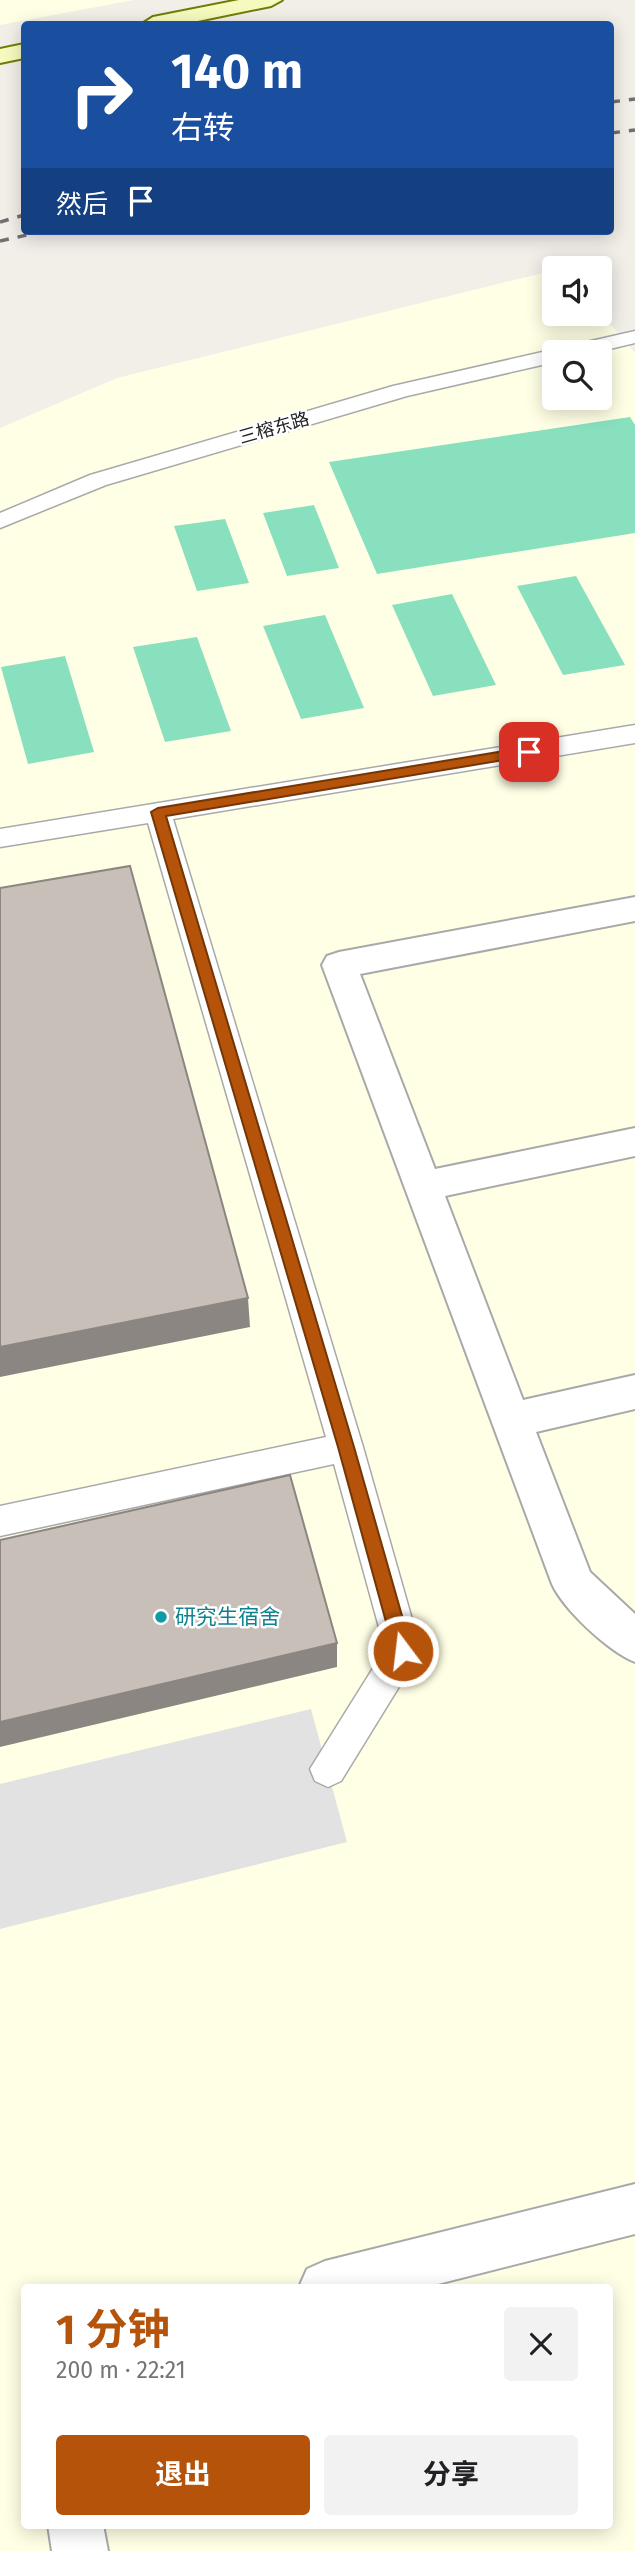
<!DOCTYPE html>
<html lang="zh">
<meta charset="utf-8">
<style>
body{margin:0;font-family:"Fira Sans","Noto Sans SC",sans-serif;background:#f2f2f2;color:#202124;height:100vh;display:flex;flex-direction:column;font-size:26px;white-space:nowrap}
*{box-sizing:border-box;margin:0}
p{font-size:23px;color:#757577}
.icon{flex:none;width:38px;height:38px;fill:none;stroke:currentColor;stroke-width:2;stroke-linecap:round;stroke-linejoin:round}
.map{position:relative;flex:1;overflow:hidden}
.details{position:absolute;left:21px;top:2284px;width:592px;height:245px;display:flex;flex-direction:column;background:#fff;border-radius:7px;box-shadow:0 4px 18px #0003}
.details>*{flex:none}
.top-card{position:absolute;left:21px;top:21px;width:593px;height:214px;border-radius:7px;box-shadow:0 4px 18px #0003;background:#1a4fa0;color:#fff;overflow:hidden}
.fabs{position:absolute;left:542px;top:256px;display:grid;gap:14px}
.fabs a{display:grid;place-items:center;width:70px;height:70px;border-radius:7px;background:#fff;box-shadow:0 4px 18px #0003;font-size:35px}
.pin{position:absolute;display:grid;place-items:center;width:60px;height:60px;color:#fff;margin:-30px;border-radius:14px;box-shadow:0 4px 10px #0006}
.me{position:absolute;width:77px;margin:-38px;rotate:345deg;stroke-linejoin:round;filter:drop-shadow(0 0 5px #0008)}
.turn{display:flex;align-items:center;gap:24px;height:147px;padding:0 35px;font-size:32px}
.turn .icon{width:91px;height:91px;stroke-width:2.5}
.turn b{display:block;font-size:49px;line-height:60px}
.then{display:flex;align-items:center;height:66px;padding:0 35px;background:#0003;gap:14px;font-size:26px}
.round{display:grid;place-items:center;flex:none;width:74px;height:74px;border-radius:7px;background:#f2f2f2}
.summary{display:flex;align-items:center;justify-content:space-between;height:119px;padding:0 35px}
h1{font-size:42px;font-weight:700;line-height:52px;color:#b45309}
.cta{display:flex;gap:14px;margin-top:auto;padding:14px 35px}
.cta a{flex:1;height:80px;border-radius:7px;background:#b45309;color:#fff;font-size:28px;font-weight:700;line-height:80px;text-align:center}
.cta a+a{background:#f2f2f2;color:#202124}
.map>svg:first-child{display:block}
</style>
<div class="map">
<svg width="635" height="2551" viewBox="0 0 635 2551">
<rect width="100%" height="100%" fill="#f2efe9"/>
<path fill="#ffffe5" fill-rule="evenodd" d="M0,0h134l-134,25z
M555,270v43l45,-1 35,41v2198h-635v-2123l117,-50zM555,352h45v45h-45zM24,2287h585v238h-585z"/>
<path fill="#88e0be" d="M630,417l5,8v108l-258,41 -48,-112z
M314,505l25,63 -52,8 -24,-63z
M225,519l24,64 -52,8 -23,-65z
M576,576l49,89 -62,10 -46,-89z
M452,594l44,91 -63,11 -41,-91z
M325,615l39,93 -63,11 -38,-93z
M197,637l34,94 -66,11 -32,-95z
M65,656l29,96 -66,12 -27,-97z"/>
<path fill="#e2e2e2" d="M311,1709l36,133 -347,87v-145z"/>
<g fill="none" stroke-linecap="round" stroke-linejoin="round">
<defs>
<path id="lane" d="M635,331v12l-38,9h-42v10l-148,34 -301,89 -106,43v-15l90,-38 303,-89z
M635,725v18l-462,76 190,628 58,204 -80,130 -13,6 -13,-6 -5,-12 75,-120 -51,-185 -334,72v-30l326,-69 -178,-614 -148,24v-18z"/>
<path id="street" d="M635,897v24l-275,53 75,195 200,-41v28l-190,40 78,204 112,-25v34l-99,23 54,140 45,42v48c-26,-10 -72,-53 -83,-78l-230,-619 5,-9 12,-4z
M635,2184v50l-209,53h-127l8,-18 18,-8z
M48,2525h55l5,26h-56z"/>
<path id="secondary" d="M239,0h43l-11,6 -88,18h-41l11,-7z
M24,44v14l-24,5v-14z"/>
</defs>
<use href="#lane" stroke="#a9a9a9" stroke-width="3"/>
<use href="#street" stroke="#a9a9a9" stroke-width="4"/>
<use href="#secondary" stroke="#707d05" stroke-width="4"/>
<use href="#lane" fill="#fff" fill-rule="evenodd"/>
<use href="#street" fill="#fff" fill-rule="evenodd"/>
<use href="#secondary" fill="#f7fabf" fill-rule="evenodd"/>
<path stroke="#707070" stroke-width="3.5" stroke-dasharray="9 9" stroke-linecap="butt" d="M611,102l24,-3
M611,133l24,-3
M0,222l24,-7
M0,241l45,-10"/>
</g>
<path fill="#8b8681" d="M248,1298l2,29 -250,50v-30z
M337,1643v24l-337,80v-25z"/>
<path fill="#c7bfb8" stroke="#8b8681" stroke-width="2" d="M130,866l118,432 -248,49v-459z
M290,1475l47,168 -337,79v-182z"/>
<path fill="#b45309" stroke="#753606" stroke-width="2" d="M529,747l7,5 -2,3 -368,61 188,631 58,204 -3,6 -6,2 -7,-2 -2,-6 -56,-204 -187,-635 7,-4z"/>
<circle fill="#0f9aa8" stroke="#fff" stroke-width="2.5" cx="161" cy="1617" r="7"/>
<g text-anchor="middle" stroke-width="5" stroke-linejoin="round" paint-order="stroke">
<g font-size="18" fill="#222" stroke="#fff">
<text transform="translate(274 428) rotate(-16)" y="6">三榕东路</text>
</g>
<g font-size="21" fill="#0d838f" stroke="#fff" text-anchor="start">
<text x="175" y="1624">研究生宿舍</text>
</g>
</g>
</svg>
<div class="fabs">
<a><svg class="icon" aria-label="sound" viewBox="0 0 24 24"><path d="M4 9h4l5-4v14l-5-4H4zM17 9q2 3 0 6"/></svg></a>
<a><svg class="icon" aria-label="search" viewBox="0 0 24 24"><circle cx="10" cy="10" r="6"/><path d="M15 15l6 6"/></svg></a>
</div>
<div class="pin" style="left:529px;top:752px;background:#d93025"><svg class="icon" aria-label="arrive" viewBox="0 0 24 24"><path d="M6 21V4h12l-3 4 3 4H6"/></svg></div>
<svg class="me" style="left:403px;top:1651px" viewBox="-20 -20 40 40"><circle r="17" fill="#b45309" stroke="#fff" stroke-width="3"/><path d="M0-11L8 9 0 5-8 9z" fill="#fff"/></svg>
<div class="top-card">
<div class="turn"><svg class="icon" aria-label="right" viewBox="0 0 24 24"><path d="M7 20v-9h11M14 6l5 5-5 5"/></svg><div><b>140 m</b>右转</div></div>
<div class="then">然后<svg class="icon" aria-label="arrive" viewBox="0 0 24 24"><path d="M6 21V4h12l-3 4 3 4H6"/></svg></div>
</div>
<section class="details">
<div class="summary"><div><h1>1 分钟</h1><p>200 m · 22:21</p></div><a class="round"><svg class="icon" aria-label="close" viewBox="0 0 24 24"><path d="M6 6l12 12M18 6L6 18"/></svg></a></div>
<div class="cta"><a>退出</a><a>分享</a></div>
</section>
</div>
